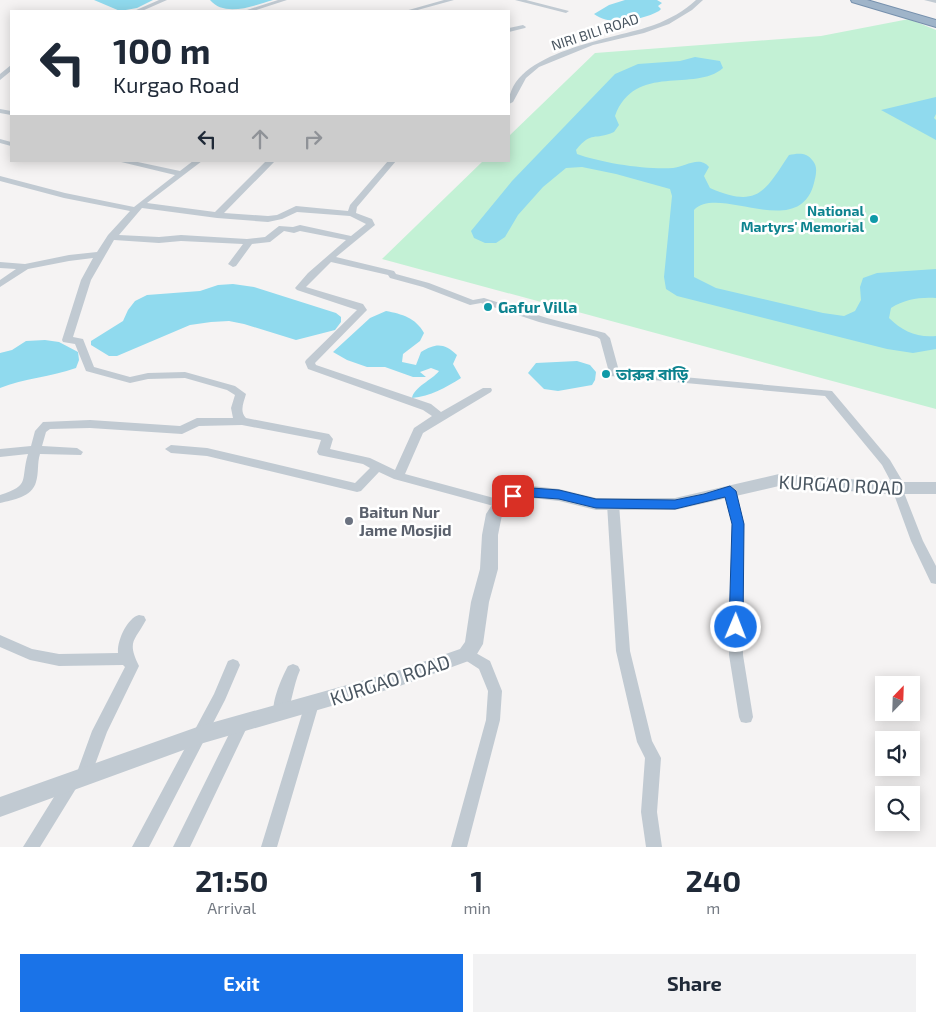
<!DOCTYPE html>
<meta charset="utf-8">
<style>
body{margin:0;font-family:"Exo 2","Noto Sans Bengali",sans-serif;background:#f2f2f3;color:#1f2937;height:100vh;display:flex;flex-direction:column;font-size:19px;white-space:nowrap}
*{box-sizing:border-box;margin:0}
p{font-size:16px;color:#747a83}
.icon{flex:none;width:28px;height:28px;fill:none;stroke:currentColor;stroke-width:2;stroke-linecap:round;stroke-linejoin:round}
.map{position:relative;height:847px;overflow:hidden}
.panel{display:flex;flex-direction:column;background:#fff;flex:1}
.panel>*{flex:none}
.top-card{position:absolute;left:10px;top:10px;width:500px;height:152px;border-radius:0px;box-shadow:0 2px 12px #0003;background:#fff;color:#1f2937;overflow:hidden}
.needle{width:32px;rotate:23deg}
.buttons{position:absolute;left:875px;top:676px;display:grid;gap:10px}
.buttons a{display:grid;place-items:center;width:45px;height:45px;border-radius:0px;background:#fff;box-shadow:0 2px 12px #0003;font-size:25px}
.pin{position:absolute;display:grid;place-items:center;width:42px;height:42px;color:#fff;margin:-21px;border-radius:10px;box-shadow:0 2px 8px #0006}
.me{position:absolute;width:55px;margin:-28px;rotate:1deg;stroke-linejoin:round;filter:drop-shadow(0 0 4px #0008)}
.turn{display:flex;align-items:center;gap:18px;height:105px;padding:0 20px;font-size:22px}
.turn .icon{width:65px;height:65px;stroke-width:2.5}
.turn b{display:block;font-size:35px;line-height:42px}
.lanes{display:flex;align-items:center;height:48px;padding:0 20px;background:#0003;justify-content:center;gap:25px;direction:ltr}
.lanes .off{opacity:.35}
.eta{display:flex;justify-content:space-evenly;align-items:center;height:85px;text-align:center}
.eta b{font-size:30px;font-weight:700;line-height:35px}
.action{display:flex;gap:10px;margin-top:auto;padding:10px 20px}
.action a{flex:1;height:58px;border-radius:0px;background:#1a73e8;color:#fff;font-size:20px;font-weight:700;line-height:58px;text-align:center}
.action a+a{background:#f2f2f3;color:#1f2937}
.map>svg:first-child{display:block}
</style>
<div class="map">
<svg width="936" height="847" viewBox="0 0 936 847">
<rect width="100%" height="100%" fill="#f5f3f3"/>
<path fill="#c3f1d5" d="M909,19l27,11v379l-554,-150 101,-98h26v-25l86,-83 226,-17z"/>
<path fill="#90daee" d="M94,0h59l-16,8 -17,3z
M210,0h63c-18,5 -48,18 -63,0z
M625,0h32l5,3 -4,3 3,3 -2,2c-17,9 -48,16 -65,3l15,-9z
M695,57l25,4 3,7c-28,25 -88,-6 -108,48l4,9 -5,7c-20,9 -22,-2 -38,18l1,4c25,9 70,16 96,14 11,-1 27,-13 36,-1l-5,9 6,12c48,21 55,3 79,-33 9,-2 18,-3 24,6 5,6 3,14 1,22 -15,59 -95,1 -120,27v67l22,11 107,25 21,3 11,-5 6,-11 -1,-13 3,-9 14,-5 59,-4v29c-16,-1 -31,1 -45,10l-2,10c13,13 28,20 47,18v13l-23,4 -26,-4 -210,-53 -11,-7 -2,-12 8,-81 -2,-7 -54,-15 -34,-7 -16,1 -23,19 -25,28 -13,22 -9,6h-11l-11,-5 -3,-7 41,-50 103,-107 23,-10 42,-3z
M936,97v17l-2,4 2,2v20l-55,-30z
M233,284l21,3 82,26 5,4v5l-6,8 -39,10 -52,-16 -15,-3 -18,1 -21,3 -73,31h-8l-18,-11v-4l32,-20 5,-11 7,-9 12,-6 53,-4 18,-6z
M386,311c16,3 30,7 38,22l-4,8 -17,13 -1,8 14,3 5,-13c15,-9 23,-9 36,3l-4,9 8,14c-16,10 -30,18 -49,20 2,-11 20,-18 27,-27l-8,-3 -11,4 6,5h-13l-28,-10h-18l-20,-7 -14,-8 37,-34z
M45,340l14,2 19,10 1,8 -3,8c-25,9 -52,10 -76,20v-35l12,-3 14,-9z
M577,361l13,4 6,7 -1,8 -3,5 -34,6 -14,-2 -16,-16 8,-10z"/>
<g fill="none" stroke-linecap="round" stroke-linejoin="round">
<defs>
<path id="trunk" d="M851,0h16l69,20v7l-84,-25z"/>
</defs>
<use href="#trunk" stroke="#7690ad" stroke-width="2"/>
<path fill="#c1cad2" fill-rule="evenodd" d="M159,0h8l-25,11h-8z
M278,0h9l-34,11h-9z
M444,0h10l-40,11h-9z
M515,0h11l43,11 -3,2z
M696,0h7l-11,10 -23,14 -25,9 -51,12 -54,22 -13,11 -13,24 -4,2c0,-53 107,-65 145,-79 16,-6 30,-14 42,-25z
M924,0h12v3z
M523,25l3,2 -1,1 -16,4v-4z
M11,65v6l-11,9v-6z
M0,109l11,2v4l-11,-2z
M0,139l11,3v4l-11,-3z
M117,161h16l47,10 13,-10h9l-55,42 68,9 51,-51h9l-51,52 44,3 9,-1 19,-9 52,5 2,-6 38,-44h8l-39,46 -1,6 16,6 3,6 -39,32 58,14 2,3 33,9 44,17 11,-2 63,20 58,15 5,5 9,33 213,20 58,69 13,22 -2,3 22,56 13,25v18l-5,-1 -20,-42 -19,-52 -5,-6 3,-3 -8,-15 -57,-69 -215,-20 -10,-37 -3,-2 -58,-15 -58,-19 -11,2 -47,-18 -33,-9 -2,-3 -57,-13 -25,25 57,17 4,6 -52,53 1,2 115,39 10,8 42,-24h8l1,2 -1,2 -68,41 -18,41 100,27 2,3 -2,3 -4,1 -107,-29 -15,-7 -18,19 -4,1 -150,-36 -36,-3 -6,-4 6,-4 36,3 148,35 15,-15 -7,-4 -44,-9 -2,-3 4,-12 -79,-15 -43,1 -17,8 -92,-6 -40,1 -4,3 -4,14 35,2 6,4 -2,3 -41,-1c-3,9 -1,19 -4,28 -4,15 -23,18 -36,21v-8c31,-10 20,-14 28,-41l-28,3v-8l31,-3 4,-15 8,-9 47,-2 90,6 17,-8h36l-2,-10 4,-13 -8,-5 -42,-12 -37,1 -18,4 -44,-12 -11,-27 -12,-2 -1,-2 19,-60 12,-22 -24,3 -41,8 -28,18v-7l16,-11 -16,-1v-6l25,2 44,-9 28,-3 11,-17 22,-24 -66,-13 -64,-17v-5l65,17 69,14 41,-32zM142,208l75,10 51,4 14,-3 15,-7 53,4 16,8 -15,12 -51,-11 -7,2 -14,-1 -14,11 -18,2 -66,-4 -22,2 -40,-2zM284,231l10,2 6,-2 46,9 -38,33 -13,15 2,2 60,20 -51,50 -1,2 3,7 115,41 9,6 -18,12 -19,42 -25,-12 -40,-9 3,-10 -4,-5 -83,-16c-7,-7 -2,-16 0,-24l-11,-8 -50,-14 -37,1 -18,4 -36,-10 -11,-28 -10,-2 18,-57 23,-40 45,3 22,-2 62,3 -15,20 5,3 3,-1 16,-22 18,-2z
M730,487l4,1 2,3 8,33 -1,131 10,62 -2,5 -5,1 -5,-1 -2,-5 -10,-62 3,-131 -8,-33 2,-3z
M613,500l4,1 2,3 11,147 22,90 9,17 -4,54 5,35h-16l-5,-35 4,-54 -8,-16 -21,-91 -9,-147 2,-3z
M139,615l5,1 2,4c-12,22 -19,21 -7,46l-32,66 -18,49 -9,1 -40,65h-17l44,-71 9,-1 16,-44 33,-64 -2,-2 -64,1 -29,-6 -30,-13v-12l32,14 27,5 59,-1c-1,-12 9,-35 21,-38z
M467,648l23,13 12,30 -2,29 -33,127h-16l35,-127 2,-29 -9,-22 -17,-11 -2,-4 2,-4z
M233,659l5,2 2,4 -15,35 -76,147h-17l82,-153 14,-33z
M293,664l5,2 2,4c-7,16 -8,34 -15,48l-5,1 -5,-1c-6,-12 7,-41 13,-52z
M312,698l5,2 2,4 -42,143h-16l44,-143 2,-4z
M242,716l5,2 2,5 -59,124h-17l64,-129z"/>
<path fill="#c1cad2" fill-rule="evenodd" d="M779,474l111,8h46v12h-46l-111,-8 -104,24h-79l-37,-9 -27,-3 -14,3 -11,7 -5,7 -4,20v34l-9,33 -6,42 -9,15 -77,28 -197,57 -200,73v-20l200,-71 197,-55 63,-22 5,-7 6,-40 9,-33 2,-34 4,-21 9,-14 12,-8 25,-6 27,3 37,9h79z"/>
<use href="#trunk" fill="#9fb4c9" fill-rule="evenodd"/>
</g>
<path fill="#1a73e8" stroke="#114b97" d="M730,486l6,5 8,33 -1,103 -2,4 -5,2 -5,-2 -2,-4 3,-103 -7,-27 -50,12 -79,-1 -37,-9 -27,-2 -19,3 -6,-4 2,-3 23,-5 27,2 37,9 79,1 29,-6z"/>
<g fill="#0f9aa8" stroke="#fff" stroke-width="2">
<circle cx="874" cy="219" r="5"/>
<circle cx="488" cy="307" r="5"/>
<circle cx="606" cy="374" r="5"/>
</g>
<circle fill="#6b7280" stroke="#fff" stroke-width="2" cx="349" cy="521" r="5"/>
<g text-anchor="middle" stroke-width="5" stroke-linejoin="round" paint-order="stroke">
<g font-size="14" fill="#4a5661" stroke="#fff">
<text transform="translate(595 32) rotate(-18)" y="5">NIRI BILI ROAD</text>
</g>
<g font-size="14" font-weight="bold" fill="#0d838f" stroke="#fff" text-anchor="end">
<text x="864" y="216">National<tspan x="864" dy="16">Martyrs' Memorial</tspan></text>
</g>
<g font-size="16" font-weight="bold" fill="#0d838f" stroke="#fff" text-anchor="start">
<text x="498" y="313">Gafur Villa</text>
<text x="616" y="380">তারুর বাড়ি</text>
</g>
<g font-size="16" font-weight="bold" fill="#5b616d" stroke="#fff" text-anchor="start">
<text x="359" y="518">Baitun Nur<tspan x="359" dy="18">Jame Mosjid</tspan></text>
</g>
<g font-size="19" fill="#4a5661" stroke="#fff">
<text transform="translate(841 485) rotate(3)" y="7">KURGAO ROAD</text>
<text transform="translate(390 680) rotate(-18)" y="7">KURGAO ROAD</text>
</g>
</g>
</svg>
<div class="buttons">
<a><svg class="needle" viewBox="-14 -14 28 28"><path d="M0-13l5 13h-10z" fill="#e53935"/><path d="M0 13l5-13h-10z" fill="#747a83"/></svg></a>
<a><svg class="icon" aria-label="sound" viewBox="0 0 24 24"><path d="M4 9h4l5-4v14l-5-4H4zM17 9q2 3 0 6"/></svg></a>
<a><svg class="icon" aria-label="search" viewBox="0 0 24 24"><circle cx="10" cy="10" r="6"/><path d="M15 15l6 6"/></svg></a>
</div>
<div class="pin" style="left:513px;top:496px;background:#d93025"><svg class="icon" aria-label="arrive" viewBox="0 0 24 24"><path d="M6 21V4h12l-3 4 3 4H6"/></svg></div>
<svg class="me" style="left:736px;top:627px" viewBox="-20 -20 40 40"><circle r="17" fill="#1a73e8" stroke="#fff" stroke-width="3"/><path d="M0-11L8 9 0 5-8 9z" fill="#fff"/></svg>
<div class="top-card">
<div class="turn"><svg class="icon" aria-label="left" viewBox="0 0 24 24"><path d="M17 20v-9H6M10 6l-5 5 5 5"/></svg><div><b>100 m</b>Kurgao Road</div></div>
<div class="lanes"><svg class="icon" aria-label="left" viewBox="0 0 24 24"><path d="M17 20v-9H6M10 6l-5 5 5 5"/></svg><svg class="icon off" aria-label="ahead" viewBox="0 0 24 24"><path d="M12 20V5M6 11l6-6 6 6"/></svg><svg class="icon off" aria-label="right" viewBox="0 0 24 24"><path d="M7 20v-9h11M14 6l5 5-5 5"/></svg></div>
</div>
</div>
<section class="panel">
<div class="eta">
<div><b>21:50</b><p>Arrival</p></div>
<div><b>1</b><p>min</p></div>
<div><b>240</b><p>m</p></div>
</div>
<div class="action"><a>Exit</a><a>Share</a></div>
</section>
